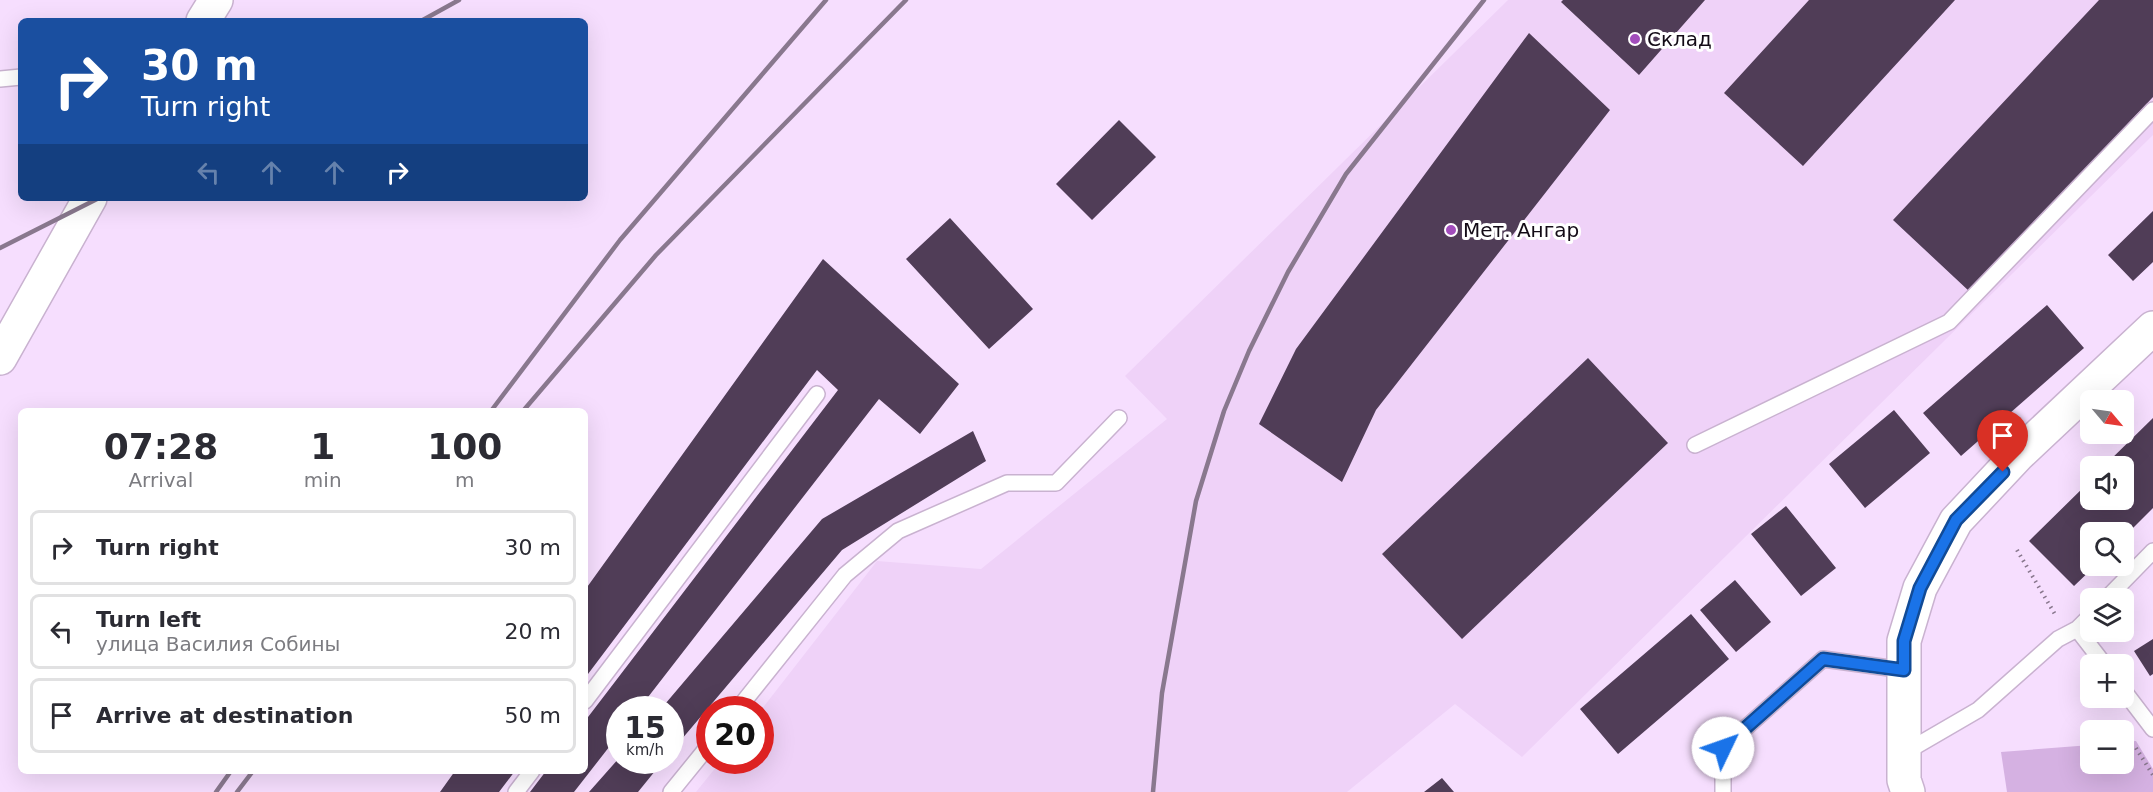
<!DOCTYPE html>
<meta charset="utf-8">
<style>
body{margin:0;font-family:"DejaVu Sans",sans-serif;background:#f7f7f7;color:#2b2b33;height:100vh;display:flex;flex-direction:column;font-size:22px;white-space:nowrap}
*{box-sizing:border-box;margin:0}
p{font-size:20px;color:#7c7c81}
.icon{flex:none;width:33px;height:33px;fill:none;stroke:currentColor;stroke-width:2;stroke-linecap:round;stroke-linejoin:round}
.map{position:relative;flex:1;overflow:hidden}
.sheet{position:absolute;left:18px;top:408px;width:570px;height:366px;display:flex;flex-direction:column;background:#fff;border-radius:9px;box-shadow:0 6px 24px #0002}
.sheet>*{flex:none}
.guide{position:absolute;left:18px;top:18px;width:570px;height:183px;border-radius:9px;box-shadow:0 6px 24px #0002;background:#1a4fa0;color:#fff;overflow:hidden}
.needle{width:39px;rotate:119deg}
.fabs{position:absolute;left:2080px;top:390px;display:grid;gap:12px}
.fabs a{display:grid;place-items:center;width:54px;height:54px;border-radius:9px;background:#fff;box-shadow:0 6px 24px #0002;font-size:30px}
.speed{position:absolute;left:606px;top:696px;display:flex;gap:12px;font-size:30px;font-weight:700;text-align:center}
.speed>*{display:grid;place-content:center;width:78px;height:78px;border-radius:50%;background:#fff;box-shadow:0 6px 24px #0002;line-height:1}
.speed small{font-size:15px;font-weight:400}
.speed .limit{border:9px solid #d22;background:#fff;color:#111}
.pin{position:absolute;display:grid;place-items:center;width:51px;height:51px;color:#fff;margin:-62px -26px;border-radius:50% 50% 50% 0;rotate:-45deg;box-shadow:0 0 6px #0007}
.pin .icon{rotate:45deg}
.me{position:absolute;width:66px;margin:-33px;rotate:48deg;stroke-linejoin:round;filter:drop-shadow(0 0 4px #0008)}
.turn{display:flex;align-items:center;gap:21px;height:126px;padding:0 24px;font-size:27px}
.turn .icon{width:78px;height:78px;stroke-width:2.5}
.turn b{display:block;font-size:42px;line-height:51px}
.lanes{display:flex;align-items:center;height:57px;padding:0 24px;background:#0003;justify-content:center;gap:30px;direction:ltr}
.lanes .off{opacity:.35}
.eta{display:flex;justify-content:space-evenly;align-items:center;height:102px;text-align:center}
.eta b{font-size:36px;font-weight:700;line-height:42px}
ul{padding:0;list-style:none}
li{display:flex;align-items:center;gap:18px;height:75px;margin:0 12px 9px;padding:0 12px;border:3px solid #e1e1e2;border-radius:9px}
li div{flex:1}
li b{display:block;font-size:22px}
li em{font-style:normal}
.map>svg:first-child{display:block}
</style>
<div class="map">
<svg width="2153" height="792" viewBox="0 0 2153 792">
<rect width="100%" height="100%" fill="#f6defe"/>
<path fill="#efd2f8" d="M1508,0h645v135l-631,622 -67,-53 -108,88h-651l25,-31 39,-1 1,-50 116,-149 104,8 186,-150 -42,-43z"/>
<path fill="#d5b1e2" d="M2136,741l17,28v23h-146l-6,-40 90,-7v19h33v-22z"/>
<path fill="#503d57" d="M1563,0h142l-66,75 -78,-73z
M1809,0h146l-152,166 -79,-73z
M2099,0h54v97l-183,195 -77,-72z
M1529,33l81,77 -234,300 -34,72 -83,-58 37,-75z
M1119,120l37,37 -64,63 -36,-36z
M2153,211v51l-20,19 -25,-26z
M950,218l83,91 -44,40 -83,-90z
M823,259l136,125 -39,50 -41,-35 -241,311h-18v23l-46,59h-44l16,-21h39v-50l253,-331 -21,-20 -232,308v-88z
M2047,305l37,43 -123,108 -38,-43z
M1588,358l80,85 -206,196 -80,-85z
M1894,410l36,43 -65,55 -36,-44z
M2153,418v90l-29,29v-5h-33v34h4l-21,20 -45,-45 62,-61v20h33v-34h-20z
M973,431l13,30 -144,89 -172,203v-43h-10l162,-191z
M1786,506l50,62 -35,28 -50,-62z
M1735,580l36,42 -35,30 -36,-42z
M1691,614l38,45 -111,95 -38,-45z
M2153,639v35l-3,2 -16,-25z
M620,757v3h44l-26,32h-49z
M455,771h60l-16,21h-59z
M1442,778l12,14h-30z"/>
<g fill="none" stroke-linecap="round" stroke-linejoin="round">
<defs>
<path id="lane" d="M0,79l21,-2
M1695,445l254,-123 204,-212
M2107,598l46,-47
M2077,629l14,-14
M2124,691l29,38
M585,701l232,-307
M737,710l108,-135 53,-44 109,-48h49l63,-65
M1904,753l74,-43 80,-71 19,-10 27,35
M516,792l16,-21
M671,792l39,-48
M1723,792v-44l100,-89 81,11"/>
<path id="secondary" d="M203,21l13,-21
M0,358l90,-160
M1908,792l-4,-12v-139l16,-53 36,-67 62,-66 135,-127"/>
</defs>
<use href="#lane" stroke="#c9b2d0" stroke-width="18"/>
<use href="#secondary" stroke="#c9b2d0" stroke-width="36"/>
<path stroke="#88778d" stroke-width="4" stroke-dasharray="1.5 4.5" stroke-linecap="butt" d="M2017,550l39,66
M2136,748l17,27"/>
<use href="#lane" stroke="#fff" stroke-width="15"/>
<use href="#secondary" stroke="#fff" stroke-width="33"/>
<path stroke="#89788e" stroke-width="4.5" d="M421,21l38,-21
M0,248l99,-50
M491,411l129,-171 206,-240
M523,411l133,-156 250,-255
M216,792l15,-21
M237,792l16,-21
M1153,792l9,-99 34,-192 28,-90 25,-60 39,-79 58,-98 138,-174"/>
</g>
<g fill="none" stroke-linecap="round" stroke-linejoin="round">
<defs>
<path id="route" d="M1723,748l100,-89 81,11v-29l16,-53 36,-68 47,-48"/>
</defs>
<use href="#route" stroke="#114b97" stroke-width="15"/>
<use href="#route" stroke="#1a73e8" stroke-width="10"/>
</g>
<g fill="#a24dbc" stroke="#fff" stroke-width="2">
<circle cx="1635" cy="39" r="6"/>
<circle cx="1451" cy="230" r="6"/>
</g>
<g text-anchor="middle" stroke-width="6" stroke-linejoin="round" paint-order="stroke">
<g font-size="20" fill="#130b16" stroke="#fff" text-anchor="start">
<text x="1647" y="46">Склад</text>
<text x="1463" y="237">Мет. Ангар</text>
</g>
</g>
</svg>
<div class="fabs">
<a><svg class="needle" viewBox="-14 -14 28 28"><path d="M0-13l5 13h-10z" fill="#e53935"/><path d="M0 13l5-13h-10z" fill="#7c7c81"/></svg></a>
<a><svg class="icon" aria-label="sound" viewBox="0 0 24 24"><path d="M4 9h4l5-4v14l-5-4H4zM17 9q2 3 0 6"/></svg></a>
<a><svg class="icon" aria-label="search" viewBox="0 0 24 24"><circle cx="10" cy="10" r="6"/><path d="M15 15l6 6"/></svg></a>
<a><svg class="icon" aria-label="layers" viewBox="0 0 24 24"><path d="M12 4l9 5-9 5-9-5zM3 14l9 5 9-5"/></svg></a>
<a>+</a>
<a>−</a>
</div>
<div class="speed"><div>15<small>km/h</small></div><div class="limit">20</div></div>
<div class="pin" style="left:2003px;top:472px;background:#d93025"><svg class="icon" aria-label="arrive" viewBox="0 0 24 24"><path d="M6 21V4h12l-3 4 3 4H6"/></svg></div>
<svg class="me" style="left:1723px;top:748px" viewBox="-20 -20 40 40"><circle r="19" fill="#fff"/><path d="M0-13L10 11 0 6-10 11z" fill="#1a73e8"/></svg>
<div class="guide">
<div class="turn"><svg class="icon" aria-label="right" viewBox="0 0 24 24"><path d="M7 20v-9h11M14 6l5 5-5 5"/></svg><div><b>30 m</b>Turn right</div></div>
<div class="lanes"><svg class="icon off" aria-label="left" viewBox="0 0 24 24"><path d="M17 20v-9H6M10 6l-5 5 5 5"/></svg><svg class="icon off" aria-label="ahead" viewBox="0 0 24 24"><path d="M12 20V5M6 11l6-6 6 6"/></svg><svg class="icon off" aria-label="ahead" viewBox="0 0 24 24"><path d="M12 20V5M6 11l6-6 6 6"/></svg><svg class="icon" aria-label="right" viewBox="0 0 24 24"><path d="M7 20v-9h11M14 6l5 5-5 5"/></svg></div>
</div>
<section class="sheet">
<div class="eta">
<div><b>07:28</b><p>Arrival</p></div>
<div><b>1</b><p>min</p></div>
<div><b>100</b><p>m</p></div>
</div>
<ul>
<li><svg class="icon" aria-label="right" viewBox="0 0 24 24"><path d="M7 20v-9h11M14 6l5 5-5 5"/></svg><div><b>Turn right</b></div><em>30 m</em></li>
<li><svg class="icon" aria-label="left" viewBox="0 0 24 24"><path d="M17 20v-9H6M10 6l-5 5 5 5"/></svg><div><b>Turn left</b><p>улица Василия Собины</p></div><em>20 m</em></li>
<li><svg class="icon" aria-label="arrive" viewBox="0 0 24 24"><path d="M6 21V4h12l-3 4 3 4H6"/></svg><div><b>Arrive at destination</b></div><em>50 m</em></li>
</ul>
</section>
</div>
